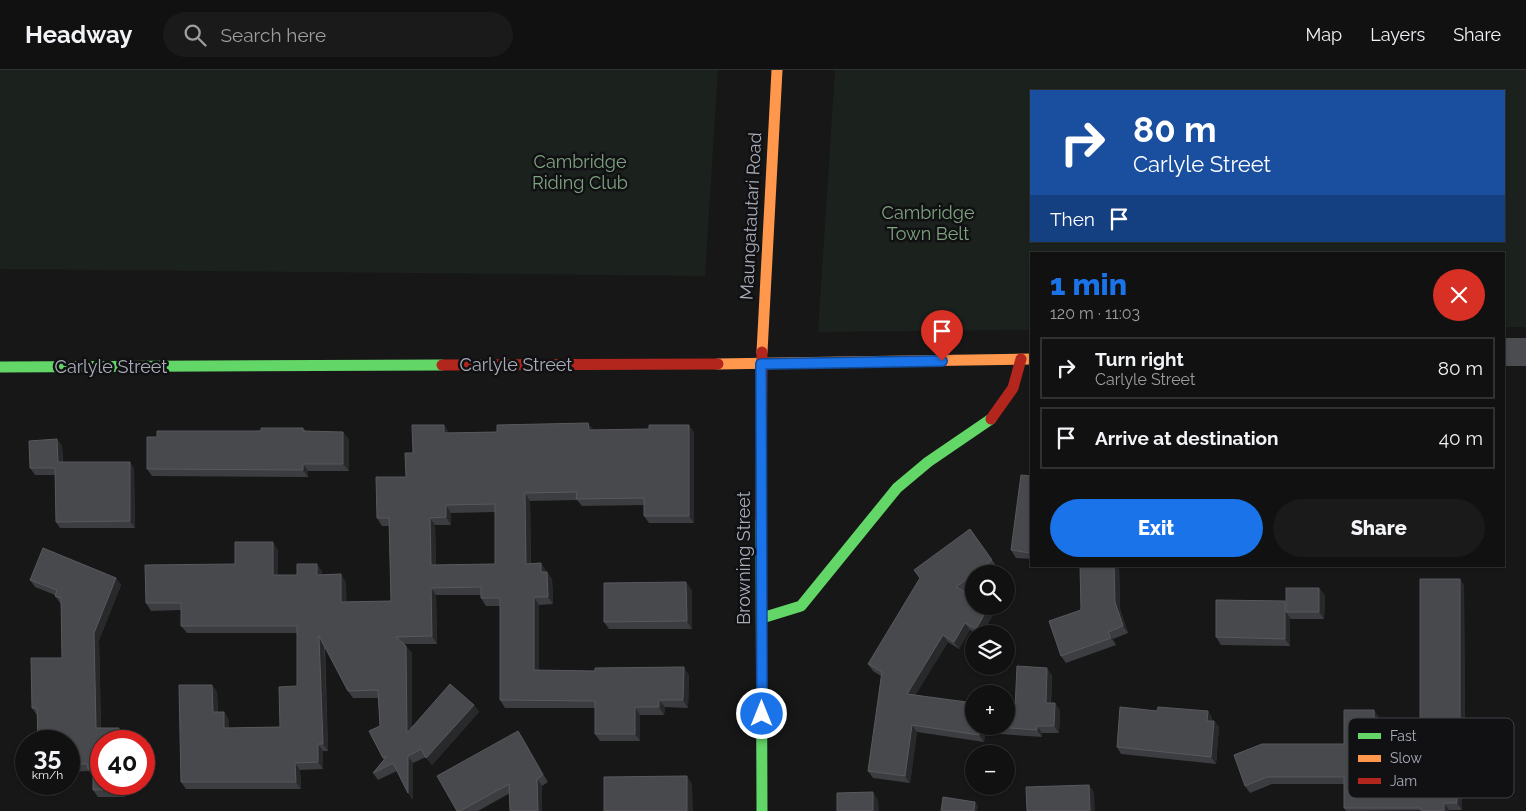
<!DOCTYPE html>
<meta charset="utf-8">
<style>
body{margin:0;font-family:Raleway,sans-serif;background:#1a1a1a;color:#f1f3f6;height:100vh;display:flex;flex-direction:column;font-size:19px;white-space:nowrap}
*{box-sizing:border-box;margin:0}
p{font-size:16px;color:#9c9d9f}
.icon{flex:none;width:28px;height:28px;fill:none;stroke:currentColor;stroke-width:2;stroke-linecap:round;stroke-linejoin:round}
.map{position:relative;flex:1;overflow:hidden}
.drawer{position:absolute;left:1030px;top:182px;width:475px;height:315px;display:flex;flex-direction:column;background:#111;border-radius:0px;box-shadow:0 1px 4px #0004,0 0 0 1px #303131}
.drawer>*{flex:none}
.hud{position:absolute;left:1030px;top:20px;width:475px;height:152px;border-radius:0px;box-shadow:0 1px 4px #0004,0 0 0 1px #303131;background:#1a4fa0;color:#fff;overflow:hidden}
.fabs{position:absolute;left:965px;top:495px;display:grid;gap:10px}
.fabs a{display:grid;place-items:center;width:50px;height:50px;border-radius:50%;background:#111;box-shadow:0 1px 4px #0004,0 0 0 1px #303131;font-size:25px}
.speed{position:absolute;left:15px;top:660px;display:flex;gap:10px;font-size:25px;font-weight:700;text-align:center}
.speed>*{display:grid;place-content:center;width:65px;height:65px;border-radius:50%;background:#111;box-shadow:0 1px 4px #0004,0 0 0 1px #303131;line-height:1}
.speed small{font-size:12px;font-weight:400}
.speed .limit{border:8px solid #d22;background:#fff;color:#111}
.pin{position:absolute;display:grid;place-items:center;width:42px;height:42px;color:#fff;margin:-51px -21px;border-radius:50% 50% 50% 0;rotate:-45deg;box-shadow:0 0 5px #0007}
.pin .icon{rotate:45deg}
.me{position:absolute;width:55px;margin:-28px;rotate:0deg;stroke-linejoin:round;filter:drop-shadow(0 0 4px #0008)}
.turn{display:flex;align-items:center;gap:18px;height:105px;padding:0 20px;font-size:22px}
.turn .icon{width:65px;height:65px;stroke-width:2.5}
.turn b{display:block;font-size:35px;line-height:42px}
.then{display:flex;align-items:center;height:48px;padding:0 20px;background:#0003;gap:10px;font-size:19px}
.round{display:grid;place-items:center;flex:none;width:52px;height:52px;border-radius:26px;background:#1a1a1a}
.headline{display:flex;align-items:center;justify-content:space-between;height:85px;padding:0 20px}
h1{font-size:30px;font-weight:800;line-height:38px;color:#1a73e8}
.button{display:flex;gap:10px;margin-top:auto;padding:10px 20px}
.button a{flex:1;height:58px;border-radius:30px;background:#1a73e8;color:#fff;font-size:20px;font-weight:800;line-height:58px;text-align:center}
.button a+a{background:#1a1a1a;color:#f1f3f6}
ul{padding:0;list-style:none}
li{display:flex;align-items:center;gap:15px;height:62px;margin:0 10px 8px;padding:0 10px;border:2px solid #303131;border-radius:0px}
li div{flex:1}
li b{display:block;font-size:19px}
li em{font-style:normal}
header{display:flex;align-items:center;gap:30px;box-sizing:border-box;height:70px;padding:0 25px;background:#111;border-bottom:1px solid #303131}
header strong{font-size:24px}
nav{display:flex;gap:28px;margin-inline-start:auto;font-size:18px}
.search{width:350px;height:45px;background:#1a1a1a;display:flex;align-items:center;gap:12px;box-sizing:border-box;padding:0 18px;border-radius:28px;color:#9c9d9f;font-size:19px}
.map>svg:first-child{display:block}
</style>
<header>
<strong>Headway</strong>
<div class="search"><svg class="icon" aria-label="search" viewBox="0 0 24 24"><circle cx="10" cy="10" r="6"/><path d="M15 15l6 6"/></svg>Search here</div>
<nav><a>Map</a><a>Layers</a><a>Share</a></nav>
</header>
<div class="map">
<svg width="1526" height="741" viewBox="0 0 1526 741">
<rect width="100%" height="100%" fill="#171717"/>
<path fill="#1b211c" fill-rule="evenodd" d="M0,0h718l-13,206 -705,-7z
M835,0h691v257h-22v-73h-473v76l-213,2zM1031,21h473v150h-473z"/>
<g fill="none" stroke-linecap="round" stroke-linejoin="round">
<path stroke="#4b4c50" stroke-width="28" d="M1504,282h22"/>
<path stroke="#63d668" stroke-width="11" d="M0,297l442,-2
M761,451l1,290
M762,548l39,-12 96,-118 31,-26 63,-43"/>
<path stroke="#ff974d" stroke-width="11" d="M762,282l15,-282
M718,294l313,-5"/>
<path stroke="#b3261e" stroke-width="11" d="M442,295l276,-1
M991,349l22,-31 8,-29
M761,451l1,-169"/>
</g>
<path fill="#3c3d40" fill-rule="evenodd" d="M588,353l5,7 101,2v91h-45l-5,-7v-11l-62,1 -5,-6 -47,1 1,62h10l5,9h1l5,7 1,25 -14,1v65l150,5 -1,33 -23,-1 -1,8h-24v26h-40l-5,-7v-26h-90l-5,-8v-94h-14l-5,-8v-3h-45l1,49h-33l8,9v74l62,-22 5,7 -47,53 -6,-8 -13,6v37l-5,-7 -11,-22 -19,9 -5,-7 11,-13 -15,-29 11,-5 -2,-28h-25l-5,-7 -23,-45 3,105h-5v18l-23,1 1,19h-115l-5,-7 31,-97 5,7 1,20h6l5,8v8l51,-1 17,-41v-53h-110l-6,-7v-16l-30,1 -5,-8 89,-39 43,-14v25h19l25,-4v4l24,7v20l45,-1 -2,-75h-7l-5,-8 29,-41 7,-24 31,-28 5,8 48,-1zM495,442v52l-59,1 -1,-40h16v-12z
M303,358l3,3 43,8v32h-41v6l-156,-1 -5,-7 10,-32z
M57,369l5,7 1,16h67l4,7 1,59h-75l-4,-6 -1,-47h-20l-5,-7z
M1031,406v83l-15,-1 -5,-8z
M970,459l27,38 -9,7h-14v10l-10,7 10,15h15l5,7 -12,21h-5l-7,-4 -11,19 -11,-7 -33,53 100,14 37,-34 -1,28 9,7 -1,23h-17v4l-57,-4 -1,9 -67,-10 -7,51 -37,-5 -5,-7 13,-95 -8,-5 -5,-7z
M1080,496h39l1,43 8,24 -15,6 3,6 -50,18 -5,-7 20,-46z
M1457,496h32l1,1h-32z
M116,508l5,7 -22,55 2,88 23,7 1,62h-27l-5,-7v-13l-4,-6 -20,1v-31l-32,-26 -5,-7 30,-50 -1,-54 -6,-8v-1l-20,-8 -5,-7z
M1460,509l4,7 1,145 11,7 1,23 -16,1 1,48 -116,1 -2,-3v-24h-72l-22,9 -5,-7 99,-42 35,-27 1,20 40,1z
M1319,518l6,8 -1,23h-33l-1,-1v28l-69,-1 -5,-8 70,-35z
M692,520v39h-83l-5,-7z
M1212,647v4h2l5,6 -3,37 -95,-10 -4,-7z
M518,661l5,7 25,44 -6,4 -32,7 -32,18h-21z"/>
<path fill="#28292a" d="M588,353l6,7h-5z
M444,355l5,7v8l-5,-7z
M689,355l5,7v91l-5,-7z
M343,362l6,7v32l-6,-7z
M57,369l5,7 1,23 -5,-7z
M130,392l4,7 1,59 -5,-7z
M303,394l5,7v6l-5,-7z
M525,423l5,8 1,70 -5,-7z
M446,435l5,8v12l-5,-8z
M430,448l5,7 1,47 -5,-7z
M273,472l5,8v33l-5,-8z
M541,493l5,8v8l-5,-7z
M317,494l5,7v11l-5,-7z
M1114,496h5l1,43 8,24 -5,-7 -8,-24z
M547,502l5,7 1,25 -5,-7z
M341,504l5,8 1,27 -6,-7z
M116,508l5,7 -22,55 2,95 -5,-7 -2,-95z
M1460,509l4,7 1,152 -5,-7z
M686,512l6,8v39l-5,-8z
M431,518l5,7 1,49 -5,-8z
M1319,518l6,8 -1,23 -5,-7z
M534,527l5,8v73l-5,-8z
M1285,531l6,7 -5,4 4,6v28l-5,-7z
M989,536l5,7 -12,21h-3l-3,-5z
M965,553l5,7 -11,19 -5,-7z
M1108,562l5,7 3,6 -5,-7z
M943,565l5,7 -36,59 -5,-7z
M319,566l5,7 4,108 -5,-7z
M406,576l6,7v87l-5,-7z
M684,597l5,8 -1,33 -5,-8z
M1047,598l5,7 -2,34 -4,-6z
M212,615l5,7 1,28 -5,-8z
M659,630l6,7 -1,8 -5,-8z
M1055,633l5,7 -1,23 -5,-7z
M474,635l5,7 -47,53 -6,-7z
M635,637l5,8v26l-5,-7z
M1374,640l5,7 1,27 -5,-7z
M1208,641l4,6 -1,10 -4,-6z
M224,642l5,8v16l-5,-8z
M1214,651l5,6 -3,37 -5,-7z
M912,655l5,7 -7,51 -5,-7z
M980,656l5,7 -1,9 -5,-7z
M1037,656l5,7v4l-5,-7z
M119,658l5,7v6h-5z
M518,661l5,7 25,44 -5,-7z
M1471,661l5,7 1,23 -5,-7z
M318,674l5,7v18l-5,-7z
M1456,685l5,7 1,48 -5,-7z
M408,686l5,7v37l-5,-7z
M295,693l5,7 1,19 -5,-7z
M687,706l5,8 1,27h-6z
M537,709l5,7v25h-4z
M120,714h5v13l-5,-8z
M1089,715l5,7 1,19h-5z
M873,722l5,8 1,11h-6z
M975,732l3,4 -1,5h-3z
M1444,733l5,7v1h-5z"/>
<path fill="#48494d" stroke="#57595e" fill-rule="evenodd" d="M588,353l1,7 60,-1v-4h40v91h-45v-18l-68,1 1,-7 -52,1 1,71 15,-1v9h6l1,25h-14v73l61,1v-3l89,-1 -1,33h-24v7h-24v27h-40v-33l-95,-1v-102h-19v-11l-50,1 1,48 -36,1 10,9 1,87 43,-49 24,21 -48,53 -5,-9 -13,7v37l-15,-30 -20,10 14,-17 -4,2 -14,-27 11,-5 -2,-36 -30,1 -29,-55 4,108h-5v18l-23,1 1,19h-115l-2,-97h33l1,27h11v16l56,-1 -1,-40 18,-1v-60h-116v-23h-35l-1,-38 90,-1v-22h38v33h24v-11h20v11l24,-1v28l50,-1 -2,-83h-12l-1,-41h30l-1,-24h8l-1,-28h32v8l53,-1v-7zM495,434v60l-64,1 -1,-47 16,-1v-12z
M261,358h42v3l40,1v32h-40v6l-156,-1v-32h10v-6h104z
M57,369l1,23h72v59l-74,1 -1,-54h-25l-1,-27z
M1021,405l10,1v77l-20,-3z
M970,459l22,31 -36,27 18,10v9h15l-13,23 -11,-6 -11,19 -11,-7 -36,59 67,9v23h6l-1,9 -67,-10 -7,51 -37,-5 14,-99 -14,-8 52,-86 -6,-8z
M43,478l73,30 -22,55 2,95h23v13h-18v43h19v5l-27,1v-21h-5l-1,-5h-18v-23h-31l-1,-33h-5l-1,-50h31l-1,-60 -6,-2 2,-6 -27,-10z
M1080,496h34l1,36 8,24 -15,6 3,6 -50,18 -12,-35 32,-11z
M1420,509h40v152h11l1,23 -16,1 1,48h-13v8h-23v-3h-77v-31h-77l-22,9 -11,-31 28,-11h82v-34h30l1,27 45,1z
M686,512l1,39 -83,1v-39z
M1286,518h33v24h-33z
M1216,530l69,1v38l-69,-2z
M1017,596l30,2 -1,35h9l-1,23h-17v4l-55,-4h24v-18l9,1z
M1120,637l37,4 1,-4 50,4 -1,10h7l-3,36 -94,-10z
M518,661l25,44 -6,4 1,32h-28l-1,-27 -49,27h-3l-20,-35z
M687,706v35h-83v-34z
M1089,715l1,26h-63l-1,-24z
M873,722v19h-36v-18z
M943,727l32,5 -1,9h-33z"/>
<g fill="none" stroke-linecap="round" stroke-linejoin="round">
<defs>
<path id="route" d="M762,644l-1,-350 181,-3"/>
</defs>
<use href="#route" stroke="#114b97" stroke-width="12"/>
<use href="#route" stroke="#1a73e8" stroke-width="9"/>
</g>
<g text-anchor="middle" stroke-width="5" stroke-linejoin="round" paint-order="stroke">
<g font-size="18" fill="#7fa381" stroke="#111113">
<text x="580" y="98">Cambridge<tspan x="580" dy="21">Riding Club</tspan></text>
<text x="928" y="149">Cambridge<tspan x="928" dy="21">Town Belt</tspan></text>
</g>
<g font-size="18" fill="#a8adb8" stroke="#111113">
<text transform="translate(751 146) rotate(-87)" y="6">Maungatautari Road</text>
<text x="516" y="301">Carlyle Street</text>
<text x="111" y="303">Carlyle Street</text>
<text transform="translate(744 488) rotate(-90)" y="6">Browning Street</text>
</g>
</g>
<rect x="1348" y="648" width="166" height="80" rx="8" fill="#111113" stroke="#3e4045" stroke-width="1"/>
<rect x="1358" y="663" width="23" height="6" fill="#63d668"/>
<rect x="1358" y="685" width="23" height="7" fill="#ff974d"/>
<rect x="1358" y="708" width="23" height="6" fill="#b3261e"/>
<g font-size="14" fill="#a8adb8">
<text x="1390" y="671">Fast</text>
<text x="1390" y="693">Slow</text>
<text x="1390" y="716">Jam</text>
</g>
</svg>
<div class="fabs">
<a><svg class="icon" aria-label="search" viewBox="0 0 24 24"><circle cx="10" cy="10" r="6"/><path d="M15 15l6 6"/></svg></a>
<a><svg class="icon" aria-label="layers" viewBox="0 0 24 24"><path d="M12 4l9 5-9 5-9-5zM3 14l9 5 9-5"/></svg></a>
<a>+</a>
<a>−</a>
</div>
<div class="speed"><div>35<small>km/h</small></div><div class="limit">40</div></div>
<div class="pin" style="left:942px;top:291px;background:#d93025"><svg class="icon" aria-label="arrive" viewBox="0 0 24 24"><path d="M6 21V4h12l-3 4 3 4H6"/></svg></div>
<svg class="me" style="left:762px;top:644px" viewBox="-20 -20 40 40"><circle r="17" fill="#1a73e8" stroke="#fff" stroke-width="3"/><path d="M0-11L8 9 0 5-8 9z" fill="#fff"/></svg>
<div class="hud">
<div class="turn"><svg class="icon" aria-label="right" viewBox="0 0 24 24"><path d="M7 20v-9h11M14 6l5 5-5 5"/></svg><div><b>80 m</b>Carlyle Street</div></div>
<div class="then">Then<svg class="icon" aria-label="arrive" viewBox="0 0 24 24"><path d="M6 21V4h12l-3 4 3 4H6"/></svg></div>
</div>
<section class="drawer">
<div class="headline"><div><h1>1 min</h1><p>120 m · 11:03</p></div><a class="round" style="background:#d93025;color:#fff"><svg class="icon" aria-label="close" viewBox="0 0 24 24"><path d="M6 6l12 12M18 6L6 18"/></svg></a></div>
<ul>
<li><svg class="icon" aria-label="right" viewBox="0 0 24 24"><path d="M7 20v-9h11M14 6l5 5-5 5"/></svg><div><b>Turn right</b><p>Carlyle Street</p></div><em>80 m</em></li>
<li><svg class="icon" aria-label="arrive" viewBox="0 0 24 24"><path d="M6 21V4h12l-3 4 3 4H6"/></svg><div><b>Arrive at destination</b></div><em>40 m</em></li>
</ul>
<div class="button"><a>Exit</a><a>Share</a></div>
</section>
</div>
